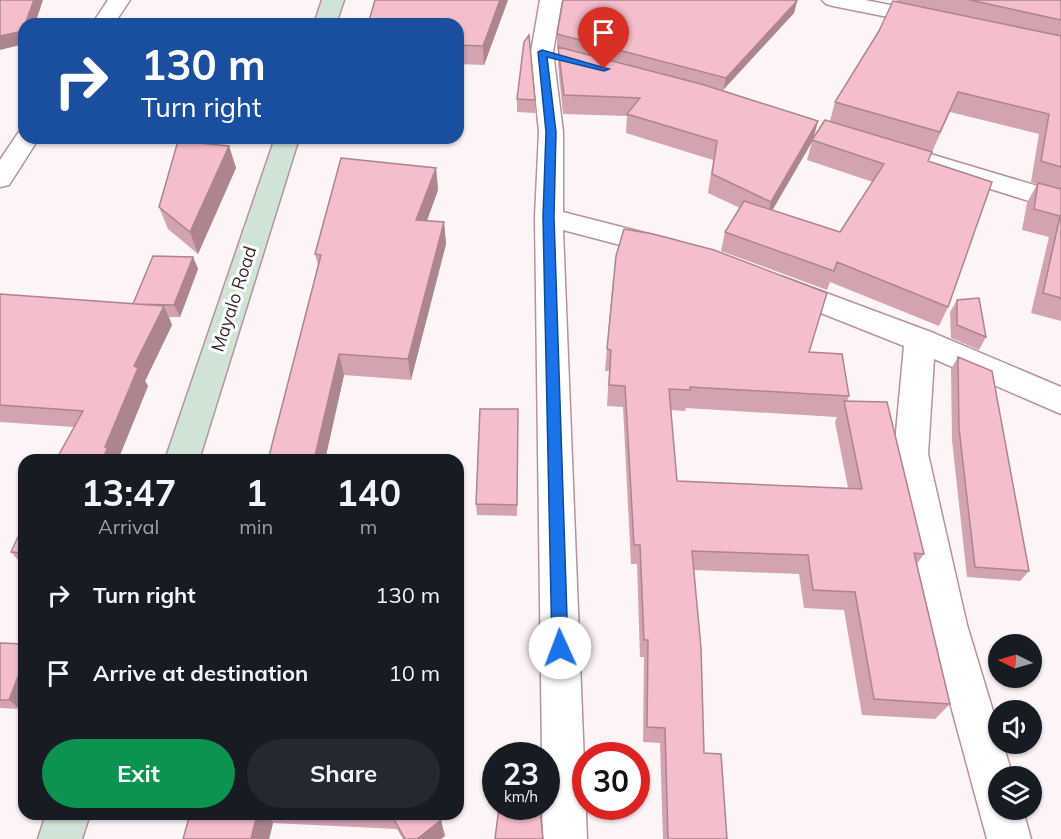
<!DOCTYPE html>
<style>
body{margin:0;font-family:Mulish,sans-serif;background:#242831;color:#f1f3f6;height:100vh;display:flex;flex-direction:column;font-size:22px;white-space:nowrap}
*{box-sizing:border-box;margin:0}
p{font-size:20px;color:#9ea1a6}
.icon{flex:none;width:33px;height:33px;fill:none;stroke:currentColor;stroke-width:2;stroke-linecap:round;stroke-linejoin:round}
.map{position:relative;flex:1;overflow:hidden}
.panel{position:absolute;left:18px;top:454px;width:446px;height:366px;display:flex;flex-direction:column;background:#171b24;border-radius:18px;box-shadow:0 2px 4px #0004}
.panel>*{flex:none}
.guide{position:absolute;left:18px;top:18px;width:446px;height:126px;border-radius:18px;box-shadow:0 2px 4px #0004;background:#1a4fa0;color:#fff;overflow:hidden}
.needle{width:39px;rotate:275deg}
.buttons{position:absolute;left:988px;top:634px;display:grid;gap:12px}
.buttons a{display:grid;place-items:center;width:54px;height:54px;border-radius:50%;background:#171b24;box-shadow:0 2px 4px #0004;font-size:30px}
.speed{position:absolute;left:482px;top:742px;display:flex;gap:12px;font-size:30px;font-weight:700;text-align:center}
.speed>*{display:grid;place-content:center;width:78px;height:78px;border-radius:50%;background:#171b24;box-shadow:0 2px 4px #0004;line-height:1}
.speed small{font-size:15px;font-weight:400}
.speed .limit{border:9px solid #d22;background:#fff;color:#111}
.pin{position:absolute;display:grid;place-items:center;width:51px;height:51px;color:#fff;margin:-62px -26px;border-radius:50% 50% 50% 0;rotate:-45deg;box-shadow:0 0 6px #0007}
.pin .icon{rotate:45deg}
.me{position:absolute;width:66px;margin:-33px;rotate:358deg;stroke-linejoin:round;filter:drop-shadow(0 0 4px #0008)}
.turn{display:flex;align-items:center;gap:21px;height:126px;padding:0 24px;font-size:27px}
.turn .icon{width:78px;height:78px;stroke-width:2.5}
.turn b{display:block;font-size:42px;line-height:51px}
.eta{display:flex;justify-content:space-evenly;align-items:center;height:102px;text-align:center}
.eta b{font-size:36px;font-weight:700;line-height:42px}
.cta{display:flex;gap:12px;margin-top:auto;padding:12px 24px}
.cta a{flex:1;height:69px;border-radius:36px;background:#0c9251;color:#fff;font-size:24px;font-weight:700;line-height:69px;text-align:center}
.cta a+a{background:#242831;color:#f1f3f6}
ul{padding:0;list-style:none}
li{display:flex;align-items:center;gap:18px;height:78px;padding:0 24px}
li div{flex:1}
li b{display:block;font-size:22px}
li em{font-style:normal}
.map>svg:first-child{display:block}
</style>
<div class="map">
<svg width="1061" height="839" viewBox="0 0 1061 839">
<rect width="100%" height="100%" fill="#fdf4f6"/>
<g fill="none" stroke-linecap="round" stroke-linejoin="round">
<defs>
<path id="street" d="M108,0h22l-16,24h-22z
M540,0h22l-9,52 10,80v80l113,29 4,7 -4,7 -10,2 -103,-27 24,609h-44l-1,-32h4v-51h-4l-7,-539 4,-85 -8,-80z
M822,0h43l76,15 3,5 -3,5 -8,1 -100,-20 -7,-2z
M24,131v7h15l-30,47 -9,2v-27l18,-27z
M910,148l151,45v18l-160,-50 -4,-5 4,-5z
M783,277l148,55 130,55v27l-127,-55 -6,95 39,171 32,106v13h4l10,33h-14v33h24l8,29h-44l-58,-214 -35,-171 10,-108 -131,-52 -5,-7 5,-7z"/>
<path id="secondary" d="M322,0h22l-8,24h-22z
M275,138h24l-100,322h-34z
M46,814h44l-8,25h-44z"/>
</defs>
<use href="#street" stroke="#b8929b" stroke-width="3"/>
<use href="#secondary" stroke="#b8929b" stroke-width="3"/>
<use href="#street" fill="#fff" fill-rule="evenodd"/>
<use href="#secondary" fill="#d0e4d6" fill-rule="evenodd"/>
</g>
<path fill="#d3a3af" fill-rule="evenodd" d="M375,0h133l-24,65 -26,-1v-40z
M897,0h164v321l-30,-8 18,-76 -27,-7 5,-27 10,-19 -6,-2 8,-48 -89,-22 -22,49 20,146 -9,19 -109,-44 -3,8 -106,-39 4,-19 15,-24 -32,-15 5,-33 -87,-27 1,-17 -64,-2 -5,-49v-18l-1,-1v-12l240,-33 -3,12 -71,77 95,31 -5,17 17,-17 5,-19zM812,142l-5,18 66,22 -33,50 -68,-21z
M517,99l18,1v13l-18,-1z
M229,146l7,22 -38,86 -30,-25 -9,-22z
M436,168l2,22 -11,31 17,1 2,22 -35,136 -67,-5 -19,85 -7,-195 -3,-11z
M193,257l5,12 -18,48h-11l3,8 -27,56 3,5 -30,74h-62l18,-33 -74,-5v-128l133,10z
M613,278l196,74 40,44 -2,5 77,153 -7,10 33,140 -15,15 -73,-4 -18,-105 -40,-2 -5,-34 -106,-4 11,183 23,86h-64l-3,-96 -17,-1 1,-85h-4l-3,-93h-6l-8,-157 -16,-1 2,-35h-4zM686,408l151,9 -2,5 13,66 -171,-7 -7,-71 15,1z
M957,300l29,37 -7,13 -28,-12 -1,-26z
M958,357l71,214 -9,10 -53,-4 -15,-137 -1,-71z
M518,409l-1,107 -40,-1 -1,-11z
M24,524v43l-13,-15z
M0,643l20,66 -20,-1z
M190,814h247l8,22 -4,3h-38l-6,-10 -124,-6 -4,16h-86z"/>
<path fill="#ac858e" d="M34,0h9l-8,24h-10z
M500,0h8l-24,65 -1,-19z
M797,1l-3,12 -71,77 3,-12z
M24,27v17l-24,6v-14z
M818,121l-5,19 -47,81 5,-19z
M229,146l7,22 -38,86 -8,-22z
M436,168l2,22 -19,52 -3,-22z
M444,222l2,22 -35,136 -3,-21z
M193,257l5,12 -18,48 -6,-12z
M164,306l8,19 -27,56 3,5 -30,74h-16l3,-13 29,-81z
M339,354l5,21 -19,85h-11z
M24,661v36l-4,12 -11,-9z
M257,814h9l7,9 -4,16h-18z
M441,820l4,16 -4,3h-24z"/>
<path fill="#f5becb" stroke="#ac858e" stroke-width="1.5" d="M0,0h34l-9,24h-1l-1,7 -23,5z
M375,0h125l-17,46 -25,-1v-21h-90z
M563,0h231l3,1 -71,77 -169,-44z
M970,0h91v20z
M893,1l168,35v131l-20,-6 8,-47 -91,-22 -18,40 -105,-30 44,-71z
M529,35l6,65 -18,-1 7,-57z
M558,47l143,37 117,37 -47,81 -59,-28 5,-33 -90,-27 13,-16 -76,-3z
M825,120l107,32 -4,9 64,21 -44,125 -111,-45 -3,9 -109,-39 19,-31 96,31 44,-68 -72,-24z
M178,141l51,5 -39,86 -31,-25z
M341,158l95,10 -20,52 28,2 -36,137 -69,-5 -25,106h-46l53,-205 -6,-1z
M1038,183l23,6v109l-18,-5 17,-77 -26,-7z
M624,229l29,5 61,16 113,43 -18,59 33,2 7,42 -159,-9v3l-21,-1 8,92 185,8 -18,-88 43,1 37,152 -10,-1 36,151 -76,-5 -19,-107 -42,-2 -5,-35 -116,-4 9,97 3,105 17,1 6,85h-59l-3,-111 -18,-1 1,-87h-4l-4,-95h-6l-9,-159 -16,-1 2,-35 -4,-1 9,-93z
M153,256l40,1 -19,48 -41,-1z
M0,294l164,12 -30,60 4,2 -33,79h3l-6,13h-46l27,-49 -83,-6z
M979,298l7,39 -29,-12v-25z
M958,357l34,14 37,200 -54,-4 -16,-139z
M480,409h38l-1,96 -41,-1z
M24,524v29l-13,-1z
M0,643l24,1v17l-15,39h-9z
M499,807h25l16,2 3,30h-48z
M190,814h67l-6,25h-68z
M391,814h46l4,6 -24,19h-12z"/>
<path fill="#1a73e8" stroke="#114b97" stroke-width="1.5" d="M542,50l67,19 -5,2 -57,-14 9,75 -2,85 14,431 -2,5 -6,2 -6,-2 -2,-5 -9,-431 3,-85 -8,-80z"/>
<g text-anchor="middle" stroke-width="6" stroke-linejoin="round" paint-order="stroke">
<g font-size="18" fill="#36272a" stroke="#fff">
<text transform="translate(234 299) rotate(-72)" y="6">Mayalo Road</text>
</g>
</g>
</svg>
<div class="buttons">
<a><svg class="needle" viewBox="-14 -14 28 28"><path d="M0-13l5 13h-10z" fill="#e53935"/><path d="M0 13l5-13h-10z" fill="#9ea1a6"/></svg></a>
<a><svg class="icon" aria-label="sound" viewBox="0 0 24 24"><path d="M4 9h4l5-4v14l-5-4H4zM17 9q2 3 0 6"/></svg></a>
<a><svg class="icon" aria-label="layers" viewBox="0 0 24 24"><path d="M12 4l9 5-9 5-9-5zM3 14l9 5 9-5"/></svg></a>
</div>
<div class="speed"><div>23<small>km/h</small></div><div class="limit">30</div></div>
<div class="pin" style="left:604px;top:69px;background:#d93025"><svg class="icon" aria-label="arrive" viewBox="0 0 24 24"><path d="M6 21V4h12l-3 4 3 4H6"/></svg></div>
<svg class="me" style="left:560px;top:648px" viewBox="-20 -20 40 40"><circle r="19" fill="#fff"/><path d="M0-13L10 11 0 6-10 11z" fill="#1a73e8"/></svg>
<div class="guide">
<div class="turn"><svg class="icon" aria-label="right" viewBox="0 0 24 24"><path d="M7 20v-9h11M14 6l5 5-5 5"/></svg><div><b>130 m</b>Turn right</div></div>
</div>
<section class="panel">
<div class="eta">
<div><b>13:47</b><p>Arrival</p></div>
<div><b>1</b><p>min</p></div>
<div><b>140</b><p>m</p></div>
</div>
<ul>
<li><svg class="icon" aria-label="right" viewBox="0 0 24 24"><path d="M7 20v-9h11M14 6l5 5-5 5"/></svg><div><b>Turn right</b></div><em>130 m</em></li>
<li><svg class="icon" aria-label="arrive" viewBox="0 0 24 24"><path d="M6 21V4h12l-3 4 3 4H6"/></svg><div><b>Arrive at destination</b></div><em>10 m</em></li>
</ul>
<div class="cta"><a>Exit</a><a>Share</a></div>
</section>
</div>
